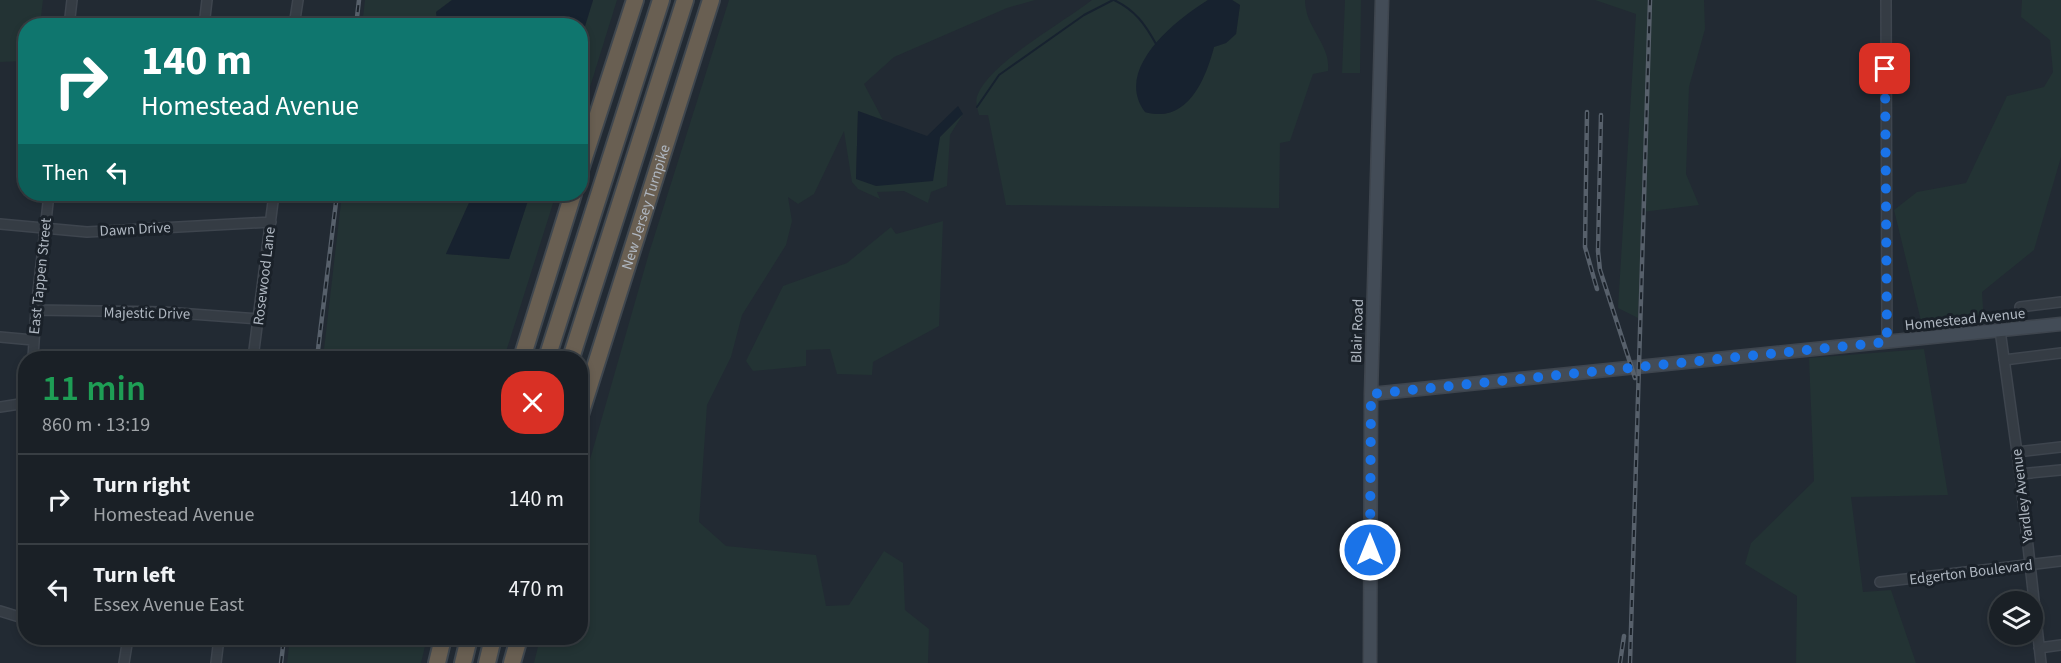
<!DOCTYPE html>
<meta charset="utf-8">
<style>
body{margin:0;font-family:"Source Sans 3",sans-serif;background:#23282e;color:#f1f3f6;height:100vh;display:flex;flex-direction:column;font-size:22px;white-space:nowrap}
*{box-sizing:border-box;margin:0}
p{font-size:20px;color:#9fa3a7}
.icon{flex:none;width:33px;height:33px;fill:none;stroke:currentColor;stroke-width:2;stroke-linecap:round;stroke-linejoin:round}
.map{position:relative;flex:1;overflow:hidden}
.panel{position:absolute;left:18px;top:351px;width:570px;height:294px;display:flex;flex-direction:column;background:#1a2026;border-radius:24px;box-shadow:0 3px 9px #0003,0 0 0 2px #383e43}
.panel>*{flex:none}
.hud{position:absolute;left:18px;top:18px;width:570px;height:183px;border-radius:24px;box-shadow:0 3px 9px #0003,0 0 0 2px #383e43;background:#0f766e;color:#fff;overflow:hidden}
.tools{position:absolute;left:1989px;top:591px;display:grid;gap:12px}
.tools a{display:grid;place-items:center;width:54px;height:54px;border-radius:50%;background:#1a2026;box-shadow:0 3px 9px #0003,0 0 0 2px #383e43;font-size:30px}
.pin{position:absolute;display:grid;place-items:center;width:51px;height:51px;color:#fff;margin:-26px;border-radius:12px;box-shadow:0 3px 9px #0006}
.me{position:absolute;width:66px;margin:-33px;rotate:0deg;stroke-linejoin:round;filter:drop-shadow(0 0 4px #0008)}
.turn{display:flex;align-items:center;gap:21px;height:126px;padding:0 24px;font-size:27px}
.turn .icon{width:78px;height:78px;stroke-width:2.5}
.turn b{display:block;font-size:42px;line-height:51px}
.then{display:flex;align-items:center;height:57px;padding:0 24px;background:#0003;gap:12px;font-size:22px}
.round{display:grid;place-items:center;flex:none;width:63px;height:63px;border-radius:24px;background:#23282e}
.overview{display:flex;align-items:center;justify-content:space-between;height:102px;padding:0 24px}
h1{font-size:36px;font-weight:600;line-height:45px;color:#1e9e55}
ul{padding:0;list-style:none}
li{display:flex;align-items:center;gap:18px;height:90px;padding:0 24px;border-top:2px solid #383e43}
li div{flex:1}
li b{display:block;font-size:22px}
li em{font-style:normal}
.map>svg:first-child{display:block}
</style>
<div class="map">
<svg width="2061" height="663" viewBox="0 0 2061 663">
<rect width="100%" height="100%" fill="#222a33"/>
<path fill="#233334" d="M0,0h43l-3,25 -14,1 -1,35 -25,1z
M365,0h87l-16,12 2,13 -76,1z
M593,0h24l-36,116v-77z
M729,0h306l-28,8 -113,49 -30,27 19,36 -25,-9 -2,68 84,-42 23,-23 -13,21 -3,51 -16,6 -3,11 -24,-12 -27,1 3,7 -22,-10 -6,-7 -8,-51 -30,63 -16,10 -10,-7 4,24 -6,24 -44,70 -11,42 -24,48 -8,117 27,24 90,9 10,51 23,-1 35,-54 19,12 2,47 24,19 -1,34h-394l6,-25h40l1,-147 68,-238z
M1092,0h116l-45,36 -18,76c41,12 60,-31 69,-65l12,-4 10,-9 4,-29 -8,-5h73c0,28 26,44 23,71l-15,3 -23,67 -10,2 -1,65 -273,-3 -18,-90h-9c-1,-5 -4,-12 -2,-18 10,-33 86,-74 115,-97z
M1345,0h16l-1,73h-18z
M1595,0h109l1,29 -16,58 -3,87 13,31 -57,7 -4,106 -20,-10 18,-294z
M2022,0h39v157l-27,93 -52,42 2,32 -61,5 -29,-119 23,-18 49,-9 41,-87 37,-9 9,-15 -3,-32 -29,-23z
M342,194h131l-27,60 63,5 21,-65h26l-52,164h-181z
M943,221l-4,105 -66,36 -1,13 -35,-1 -7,-25 -24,1v16l-53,5 -7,-10 37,-75 64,-23 44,-36 5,7z
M1924,349l24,146 -97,2 12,95 28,-2 25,73h-120l1,-67 -52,-32 6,-21 63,-62 -5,-123z
M290,638h137l-6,25h-134z"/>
<path fill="#17222f" d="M452,0h141l-12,39 -1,-13 -142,-1 -2,-13z
M1208,0h24l8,5 -4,29 -10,9 -12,4c-9,34 -27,77 -69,65 -32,-42 30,-92 63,-112z
M958,106l5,8 -23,23 -7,44 -57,5 -20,-7 2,-68 69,25z
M473,194h57l-21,65 -63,-5z"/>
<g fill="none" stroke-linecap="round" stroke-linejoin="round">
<path stroke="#17222f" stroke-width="2" d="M1114,0c21,10 31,24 42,44
M977,107l22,-32 85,-60 29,-15"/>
<defs>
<path id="street" d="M1886,0l1,342
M69,26l3,-26
M204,26l3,-26
M294,26l4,-26
M0,224l87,8 184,-10
M2020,307l41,-5
M36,310l128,2 94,7
M2000,330l20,144 21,189
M0,337l33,3
M33,358l3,-48 13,-116
M253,358l21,-164
M2004,360l57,-7
M0,407l26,-4
M2017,452l44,-5
M2020,474l41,-4
M1880,582l181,-21
M0,611l26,8
M2039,648l22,-3
M124,663l4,-25
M216,663l3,-25"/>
<path id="secondary" d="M1371,394l690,-70
M1370,663l1,-269 11,-394"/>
<g id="highway">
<path d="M580,170l55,-170"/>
<path d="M522,358l51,-164"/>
<path d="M547,358l114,-358"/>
<path d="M571,358l114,-358"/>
<path id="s1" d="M580,415l131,-415"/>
<path d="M437,663l6,-25"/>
<path d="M463,663l6,-25"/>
<path d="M487,663l6,-25"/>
<path d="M512,663l7,-25"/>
</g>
</defs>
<use href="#street" stroke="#3e454e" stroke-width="12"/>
<use href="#secondary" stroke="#3e454e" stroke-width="15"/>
<use href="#highway" stroke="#3f474f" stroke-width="20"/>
<use href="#street" stroke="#353c44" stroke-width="9"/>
<use href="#secondary" stroke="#434c57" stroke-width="12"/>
<use href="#highway" stroke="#695f52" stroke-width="16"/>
<defs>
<path id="rail" d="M356,26l3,-26
M1587,112l-2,135 12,42
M1601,115l-3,136 2,19 35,108
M317,358l20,-164
M281,663l3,-25
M1620,663l4,-27
M1630,663l20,-663"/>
</defs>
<use href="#rail" stroke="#57606b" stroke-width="4.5"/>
<use href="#rail" stroke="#1a2129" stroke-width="2" stroke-dasharray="7" stroke-linecap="butt"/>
</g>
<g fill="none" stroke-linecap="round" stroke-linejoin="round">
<path stroke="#1a73e8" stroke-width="10" stroke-dasharray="0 18" d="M1370,550l1,-156 516,-52 -2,-273"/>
</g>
<g text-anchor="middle" stroke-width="6" stroke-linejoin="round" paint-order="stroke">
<g font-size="15" fill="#afb7c1" stroke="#1a2129">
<text dy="5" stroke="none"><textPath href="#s1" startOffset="218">New Jersey Turnpike</textPath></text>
<text transform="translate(135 229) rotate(-3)" y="5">Dawn Drive</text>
<text transform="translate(40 276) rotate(-84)" y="5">East Tappen Street</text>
<text transform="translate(264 276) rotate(-83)" y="5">Rosewood Lane</text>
<text transform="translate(147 313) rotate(1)" y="5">Majestic Drive</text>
<text transform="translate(1965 319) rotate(-6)" y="5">Homestead Avenue</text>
<text transform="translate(1357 331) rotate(-88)" y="5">Blair Road</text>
<text transform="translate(2022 496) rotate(-97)" y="5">Yardley Avenue</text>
<text transform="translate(1971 572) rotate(-7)" y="5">Edgerton Boulevard</text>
</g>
</g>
</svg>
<div class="tools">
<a><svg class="icon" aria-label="layers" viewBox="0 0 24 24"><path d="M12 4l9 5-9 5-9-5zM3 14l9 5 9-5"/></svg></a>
</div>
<div class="pin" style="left:1885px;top:69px;background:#d93025"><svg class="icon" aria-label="arrive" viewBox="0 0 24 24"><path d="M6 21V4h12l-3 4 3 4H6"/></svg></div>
<svg class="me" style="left:1370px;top:550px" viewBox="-20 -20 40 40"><circle r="17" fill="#1a73e8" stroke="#fff" stroke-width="3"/><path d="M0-11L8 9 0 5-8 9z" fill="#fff"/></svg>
<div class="hud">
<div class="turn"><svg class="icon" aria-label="right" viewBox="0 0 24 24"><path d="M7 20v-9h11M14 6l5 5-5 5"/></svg><div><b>140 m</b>Homestead Avenue</div></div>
<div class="then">Then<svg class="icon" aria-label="left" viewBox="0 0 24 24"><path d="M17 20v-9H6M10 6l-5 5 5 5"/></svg></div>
</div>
<section class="panel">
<div class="overview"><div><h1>11 min</h1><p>860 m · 13:19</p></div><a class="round" style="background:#d93025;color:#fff"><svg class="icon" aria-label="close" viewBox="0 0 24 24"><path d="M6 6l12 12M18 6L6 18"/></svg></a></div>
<ul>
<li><svg class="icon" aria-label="right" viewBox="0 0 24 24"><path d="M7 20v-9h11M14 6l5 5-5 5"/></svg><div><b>Turn right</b><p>Homestead Avenue</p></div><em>140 m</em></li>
<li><svg class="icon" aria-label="left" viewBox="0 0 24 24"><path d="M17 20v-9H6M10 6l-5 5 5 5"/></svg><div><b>Turn left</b><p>Essex Avenue East</p></div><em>470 m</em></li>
</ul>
</section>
</div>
